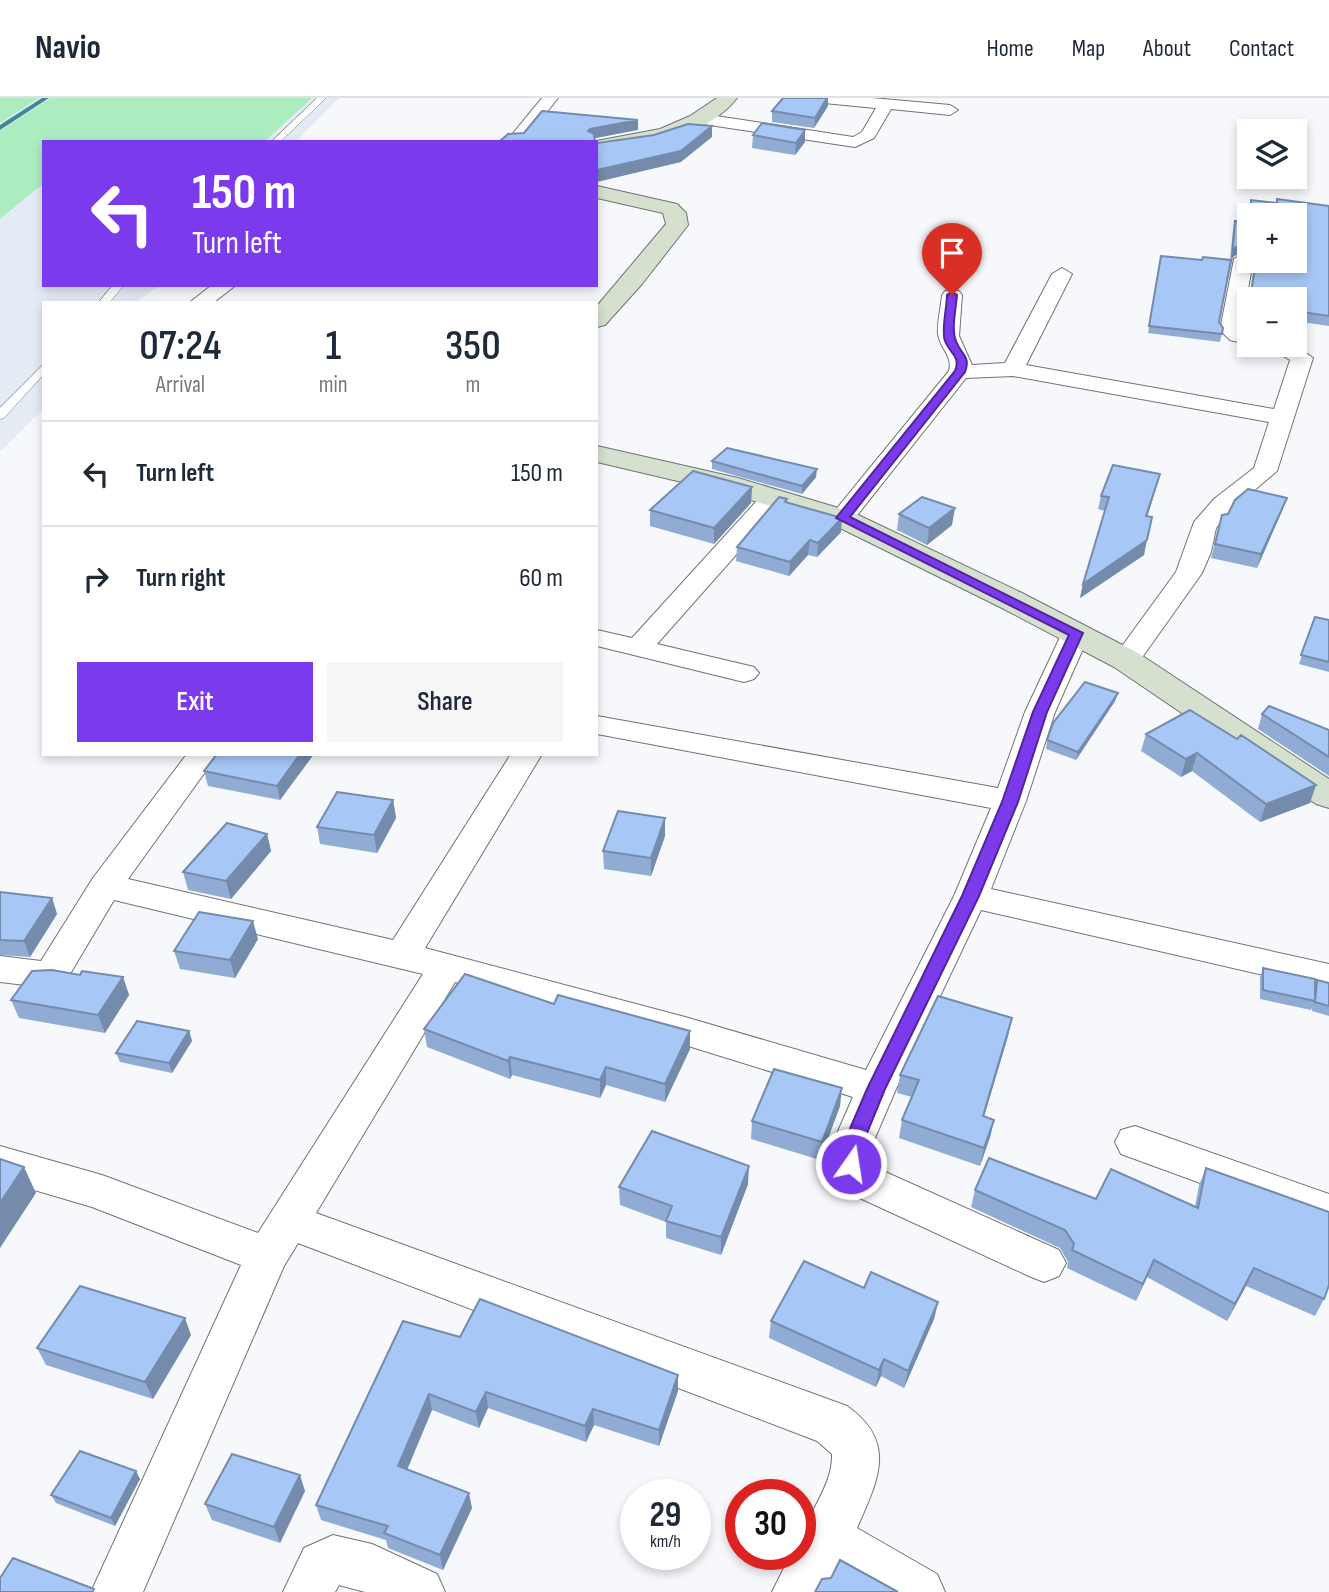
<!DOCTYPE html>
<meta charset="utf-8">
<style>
body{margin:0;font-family:"Sofia Sans Condensed",sans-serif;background:#f6f6f7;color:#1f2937;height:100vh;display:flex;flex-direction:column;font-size:26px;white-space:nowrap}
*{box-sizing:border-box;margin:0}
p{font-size:23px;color:#747a83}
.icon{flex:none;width:38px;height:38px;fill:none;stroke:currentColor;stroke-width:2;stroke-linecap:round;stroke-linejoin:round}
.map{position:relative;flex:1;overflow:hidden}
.drawer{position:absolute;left:42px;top:203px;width:556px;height:455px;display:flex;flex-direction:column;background:#fff;border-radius:0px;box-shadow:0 4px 10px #0003}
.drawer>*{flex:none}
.hud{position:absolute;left:42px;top:42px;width:556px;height:147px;border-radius:0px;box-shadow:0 4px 10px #0003;background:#7c3aed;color:#fff;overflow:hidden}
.fabs{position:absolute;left:1237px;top:21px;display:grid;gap:14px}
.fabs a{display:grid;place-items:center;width:70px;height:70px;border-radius:0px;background:#fff;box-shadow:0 4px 10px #0003;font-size:35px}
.speed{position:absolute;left:620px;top:1381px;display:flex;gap:14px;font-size:35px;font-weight:700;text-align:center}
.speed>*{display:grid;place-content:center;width:91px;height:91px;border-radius:50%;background:#fff;box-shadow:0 4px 10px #0003;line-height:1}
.speed small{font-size:18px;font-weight:400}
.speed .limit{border:10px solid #d22;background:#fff;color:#111}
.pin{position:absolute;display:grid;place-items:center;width:60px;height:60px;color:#fff;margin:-72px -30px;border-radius:50% 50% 50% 0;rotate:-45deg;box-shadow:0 0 7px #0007}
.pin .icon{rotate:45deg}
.me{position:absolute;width:77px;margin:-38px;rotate:13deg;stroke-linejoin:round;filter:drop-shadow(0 0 5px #0008)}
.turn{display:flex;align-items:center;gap:24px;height:147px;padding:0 35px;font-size:32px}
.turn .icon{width:91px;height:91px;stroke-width:2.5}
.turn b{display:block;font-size:49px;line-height:60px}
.eta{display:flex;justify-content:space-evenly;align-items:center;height:119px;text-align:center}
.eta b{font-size:42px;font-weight:600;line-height:49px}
.action{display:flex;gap:14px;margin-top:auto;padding:14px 35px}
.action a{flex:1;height:80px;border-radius:0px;background:#7c3aed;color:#fff;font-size:28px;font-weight:600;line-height:80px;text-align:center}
.action a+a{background:#f6f6f7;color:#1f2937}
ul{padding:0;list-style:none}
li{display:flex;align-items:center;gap:21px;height:105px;padding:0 35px;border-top:2px solid #e0e1e3}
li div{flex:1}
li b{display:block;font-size:26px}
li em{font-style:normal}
header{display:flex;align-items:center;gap:42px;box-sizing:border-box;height:98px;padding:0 35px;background:#fff;border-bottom:2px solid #e0e1e3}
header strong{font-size:33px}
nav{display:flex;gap:38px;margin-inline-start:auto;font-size:24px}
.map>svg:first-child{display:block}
</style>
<header>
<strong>Navio</strong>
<nav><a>Home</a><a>Map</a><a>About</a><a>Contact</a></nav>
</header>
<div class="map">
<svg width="1329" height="1494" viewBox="0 0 1329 1494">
<rect width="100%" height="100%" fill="#f6f8fb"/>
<path fill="#e5ebf5" d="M0,0h339l-44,44h-251v143h116l-25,18h-91v105l-44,44z"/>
<path fill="#acedbf" d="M0,0h39l-39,25z
M51,0h261l-48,44h-220v41l-44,36v-88z"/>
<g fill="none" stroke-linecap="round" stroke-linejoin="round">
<path fill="#3d8a93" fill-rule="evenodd" d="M42,0h7l-49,32v-5z"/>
<defs>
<path id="lane" d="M317,0h9l-46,44h-9z
M113,187h11l-15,18h-11z
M44,266v10l-40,44 -4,1v-11z"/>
<path id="street" d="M542,0h16l-35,44h-17z
M816,0h56l78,7 8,5 -8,5 -59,-6 -17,29 -19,9 -152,-23 -8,-5 8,-5 150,23 9,-5 14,-24 -52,-5z
M1244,155l6,2v6h3l-12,67 9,5v12h2h-2l-20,-5 -10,-10 14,-71z
M1062,170l10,6 -46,91 248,44 16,-49 -10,-6 -17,-5 -3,-4h35l18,13 -36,113 -45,38 -16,19 -5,24 -9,21 -66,93 -10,3 -10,-3 -4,-6 64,-88 18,-50 20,-23 40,-31 15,-46 -256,-46 -47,2 -115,145 -9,3 -9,-3 -4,-5 120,-147c4,-16 -9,-22 -11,-37 -1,-12 3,-26 4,-39l3,-4h14l3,4 -3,41 13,29 33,-2 47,-89z
M212,187h24l-23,18h-24z
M773,393l9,2 3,5 -3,5 -125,141 97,23 5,6 -5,6 -10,3 -147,-36v-16l35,8 132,-145z
M1076,527l10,2 4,6 -35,79 -29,89 -35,88 338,75v26l-348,-80 -85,179 -24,56v14l9,11 178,80 7,13 -7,13 -15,6 -15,-6 -178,-82 -20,-30 1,-19 21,-48 -168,-52 -230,-63 -139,231 531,193c51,36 31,74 10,122l80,46 8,18h-75l-34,-20 -10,20h-54l19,-38h9c0,-36 33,-63 32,-100l-15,-13 -519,-198 -14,23 -141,326h-52l150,-327 -149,-58 -92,-27v-34l102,29 156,58 165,-259 -309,-74 -50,84 -13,4 -51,-6v-26l41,5 52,-83 94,-124h31l-90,125 265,61 118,-186h31l-117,194 260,69 181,53 88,-174 37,-88 -394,-74v-18l401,72 27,-76 37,-79 4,-6z
M1135,1028l194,68v36l-208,-76 -6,-12 6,-12z
M333,1437l39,9 65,30 8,18h-80l-26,-7 -4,7h-52l21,-44z"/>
<path id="secondary" d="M717,0h20c-31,40 -94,48 -140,54v-10h-6l69,-13 30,-13z
M597,88l80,18 9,9 2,12 -46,59 -37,41 -8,2v-21l69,-82 -3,-11 -66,-15z
M597,348l141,32 114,34 170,81 116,60 191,126v29l-13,-4 -202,-137 -114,-60 -168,-83 -112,-33 -123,-29z"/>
</defs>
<use href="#lane" stroke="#717375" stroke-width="1"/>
<use href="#street" stroke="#717375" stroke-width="2"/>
<use href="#secondary" stroke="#717375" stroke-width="2"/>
<use href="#lane" fill="#fff" fill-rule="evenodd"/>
<use href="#street" fill="#fff" fill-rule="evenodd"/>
<use href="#secondary" fill="#d6e0ce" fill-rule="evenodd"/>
</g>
<path fill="#90abd4" d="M783,0h45v8l-14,22 -42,-6v-11z
M753,37l52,7 -10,13 -43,-7z
M1277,101l52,7v120l-34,-5v-22h-45v19h-4l9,-57h40v-46h-45v38l-7,-2 -10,6 -14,65 4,6 -3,14 -72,-9 13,-77 41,4h28l3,-30 2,-9 14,1v-13l2,-9 25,3z
M712,363l104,16 -14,17 -90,-25z
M752,389l-1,16 -37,41 -64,-18v-16z
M1156,390l-9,29 -3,38 -64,43 3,-14 22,-73 -7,-2 3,-13z
M1287,400l-5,13 -25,57 -46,-10 11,-43z
M787,401v3l54,30 -24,25 -9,-2 -19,21 -53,-15 1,-14z
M899,416l53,11 -25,20 -30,-15z
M1315,519l14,3v52l-30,-8z
M1118,595l-3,8 -39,59 -30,-11 1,-9z
M1262,616l67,16v46l-71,-47z
M1146,636l91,5 73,64 -50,19 -68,-51 -11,6 -40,-26z
M217,656h97l-34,46 -72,-14 -4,-15z
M393,702l3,18 -19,35 -57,-9 -3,-17z
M267,736l4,17 -40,48 -43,-9 -5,-18z
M665,738l-14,40 -47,-7 -1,-18z
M0,794l52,6 5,16 -27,43 -30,-2z
M258,841l-23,39 -55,-9 -6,-18z
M1263,870l52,17 2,-5 12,3v33l-17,-5v-3l-1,2 -51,-11v-22z
M80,877l43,2 6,18 -24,38 -86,-15 -8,-18z
M554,906l136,27v18l-25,53 -59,-17 -6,13 -88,-23 -2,4 -83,-32 -3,-18z
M1012,920l-4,18 -24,80 10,4 -4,17 -10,29 -81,-28 3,-18 10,-23 -15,-4 3,-18z
M189,933l3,10 -20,32 -52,-11 -4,-9z
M840,1008l-20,54 -69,-21 1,-18z
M1206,1070l118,131 -9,17 -69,-30 -19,35 -80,-44 -11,24 -69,-33 1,-6 -8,-14 -89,-41 4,-17 220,17 4,-22z
M748,1086l-27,71 -55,-17v-16l-46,-17 -1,-18z
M864,1190l74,14 -4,17 -30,69 -23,-12 -5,11 -107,-49 2,-17z
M191,1237l-38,64 -107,-34 -9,-17z
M460,1239l218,54 -19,55 -65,-21 -8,17 -98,-34 -9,20 -47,-18 -25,59 65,39 -29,62 -55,-22 -2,-8 -65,-20 -5,-15z
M140,1381l-25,47 -59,-23 -5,-8z
M305,1393l-25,52 -68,-23 -7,-16z"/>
<path fill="#758bac" d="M827,0h1v8l-14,22 1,-10z
M638,22v10l-47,9 -3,-8 2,-2z
M712,28v11l-31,25 -84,20v-12z
M805,32v12l-10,13 1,-12z
M1245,144l-2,9 -10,6 -3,9 5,-18z
M817,371l-1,8 -14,17v-8z
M1160,376l-4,14 -13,42 3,-14z
M752,389l-1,16 -37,41v-16z
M1287,400l-5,13 -25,57 4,-14z
M955,410l-3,17 -25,20 2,-17z
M842,420l-1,14 -24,25 1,-14z
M810,442l-2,15 -19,21 1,-14z
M1147,442l-3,15 -64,43 3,-14z
M1118,595l-3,8 -39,59 2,-8z
M1197,655l-5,18 -11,6 5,-18z
M300,656h14l-34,46 -3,-14z
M1316,687l-6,18 -50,19 6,-18z
M393,702l3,18 -19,35 -3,-18z
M665,720v18l-14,40v-18z
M267,736l4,17 -40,48 -5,-18z
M52,800l5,16 -27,43 -6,-16z
M253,823l5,18 -23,39 -5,-18z
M123,879l6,18 -24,38 -7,-18z
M1012,920l-4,18 -29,97 4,-17z
M189,933l3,10 -20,32 -3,-10z
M690,933v18l-25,53v-18z
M510,959l2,18 -2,4 -2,-18z
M606,969v18l-6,13v-18z
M842,990l-2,18 -20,54 2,-18z
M994,1022l-4,17 -10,29 4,-18z
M749,1068l-1,18 -27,71v-18z
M24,1069l12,26 -36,55v-45z
M1154,1162l-7,17 -11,24 7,-17z
M1254,1170l-8,18 -19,35 8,-17z
M938,1204l-4,17 -30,69 4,-17z
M185,1220l6,17 -38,64 -8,-17z
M884,1261l-3,17 -5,11 3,-17z
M678,1277v16l-19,55v-16z
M486,1294l2,16 -9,20 -3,-16z
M429,1296l3,16 -30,72 -4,-16z
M593,1311l1,16 -8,17 -1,-16z
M136,1373l4,8 -25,47 -4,-8z
M300,1377l5,16 -25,52 -6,-16z
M469,1395l3,15 -29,62 -3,-15z"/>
<path fill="#a7c7f6" stroke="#758bac" stroke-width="2" d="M783,0h44l-12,20 -43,-7z
M542,13l96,9 -48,9 -2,2 6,3 1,8h-96l9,-8 16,-1z
M762,25l43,7 -9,13 -43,-8z
M688,26l24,2 -31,25 -84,19v-27l57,-8z
M1277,101l52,7v110l-34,-5v-12h-45l6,-38h39v-46h-44v-15l26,3z
M1235,123l15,1v21l-5,-1 -10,6 -3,9z
M1161,158l41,4 1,-3 28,3 -12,62 4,6 -1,6 -73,-8z
M727,350l90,21 -15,17 -90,-25z
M1113,367l47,9 -14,42 6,1 -5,23 -64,44 26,-87 -8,-1z
M693,373l59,16 -38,41 -64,-18z
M1248,391l39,9 -26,56 -46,-10 7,-29 6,-1 7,-14z
M779,399l8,2 -2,3 57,16 -24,25 -8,-3 -20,22 -53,-15z
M922,399l33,11 -26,20 -30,-14z
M1315,519l14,3v42l-28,-7z
M1085,584l33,11 -40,59 -31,-12 6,-17z
M1269,608l60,24v27l-67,-43z
M1190,612l47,29 4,-4 75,50 -50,19 -69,-51 -11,6 -40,-25z
M217,656h83l-23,32 -73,-15z
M337,694l56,8 -19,35 -57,-8z
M618,713l47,7 -14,40 -48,-7z
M227,725l40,11 -41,47 -43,-9z
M0,794l52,6 -28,43 -24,-1z
M199,814l54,9 -23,39 -56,-9z
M1263,870l52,11v22l-52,-11z
M52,872l28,5 2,-4 41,6 -25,38 -87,-15 21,-29z
M465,876l89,30 4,-9 132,36 -25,53 -59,-17 -6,13 -90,-23 -2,4 -84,-32z
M1317,882l12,3v23l-14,-4z
M938,898l74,22 -29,98 11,4 -10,28 -82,-28 17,-40 -19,-5z
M137,923l52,10 -20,32 -53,-10z
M774,971l68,19 -20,54 -70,-21z
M652,1033l97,35 -28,71 -55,-16 6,-15 -53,-19z
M989,1060l107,41 15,-30 87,39 8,-40 123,44v73l-5,14 -70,-31 -19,36 -81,-44 -11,24 -71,-34 2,-6 -9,-14 -90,-40z
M0,1061l24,8 -24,36z
M804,1163l60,27 7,-16 67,30 -30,69 -24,-12 -5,11 -108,-49z
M80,1188l105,32 -40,64 -108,-34z
M480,1201l198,76 -19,55 -66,-21 -8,17 -99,-34 -10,20 -47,-18 -31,72 71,27 -29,62 -56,-22 4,-7 -72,-21 87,-184 57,16z
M80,1353l56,20 -25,47 -60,-23z
M232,1356l68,21 -26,52 -69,-23z
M13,1460l81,31 -2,3h-92v-14z
M840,1462l58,32h-83l7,-13 9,-1z"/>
<path fill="#7c3aed" stroke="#51269a" stroke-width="2" d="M952,194l5,3c-1,13 -6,35 -1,46 5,14 15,15 9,31l-115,145 233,116 -36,79 -29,90 -39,94 -94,193 -23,56 -4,25 -7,3 -7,-3 -3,-6 2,-19 24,-56 95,-193 40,-94 31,-90 36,-77 -233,-117 119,-147c6,-15 -5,-17 -10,-30 -4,-11 2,-33 2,-46z"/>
</svg>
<div class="fabs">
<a><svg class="icon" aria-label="layers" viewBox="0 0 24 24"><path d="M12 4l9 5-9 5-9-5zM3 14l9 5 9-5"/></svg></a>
<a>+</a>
<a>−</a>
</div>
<div class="speed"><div>29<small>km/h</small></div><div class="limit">30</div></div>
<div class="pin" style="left:952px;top:197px;background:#d93025"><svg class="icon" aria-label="arrive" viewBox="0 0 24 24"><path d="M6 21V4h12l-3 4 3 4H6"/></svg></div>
<svg class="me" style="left:851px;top:1066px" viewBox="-20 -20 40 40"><circle r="17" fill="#7c3aed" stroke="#fff" stroke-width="3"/><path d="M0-11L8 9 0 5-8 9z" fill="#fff"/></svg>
<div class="hud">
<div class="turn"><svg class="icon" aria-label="left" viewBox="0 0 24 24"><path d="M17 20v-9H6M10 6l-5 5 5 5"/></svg><div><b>150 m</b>Turn left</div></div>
</div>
<section class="drawer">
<div class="eta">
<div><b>07:24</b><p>Arrival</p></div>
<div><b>1</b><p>min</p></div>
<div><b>350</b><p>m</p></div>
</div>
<ul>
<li><svg class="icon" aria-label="left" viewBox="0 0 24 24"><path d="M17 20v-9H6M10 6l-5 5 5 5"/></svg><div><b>Turn left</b></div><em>150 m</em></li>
<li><svg class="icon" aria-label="right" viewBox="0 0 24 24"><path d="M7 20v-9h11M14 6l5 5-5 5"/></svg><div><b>Turn right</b></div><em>60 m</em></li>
</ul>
<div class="action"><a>Exit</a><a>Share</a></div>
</section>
</div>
